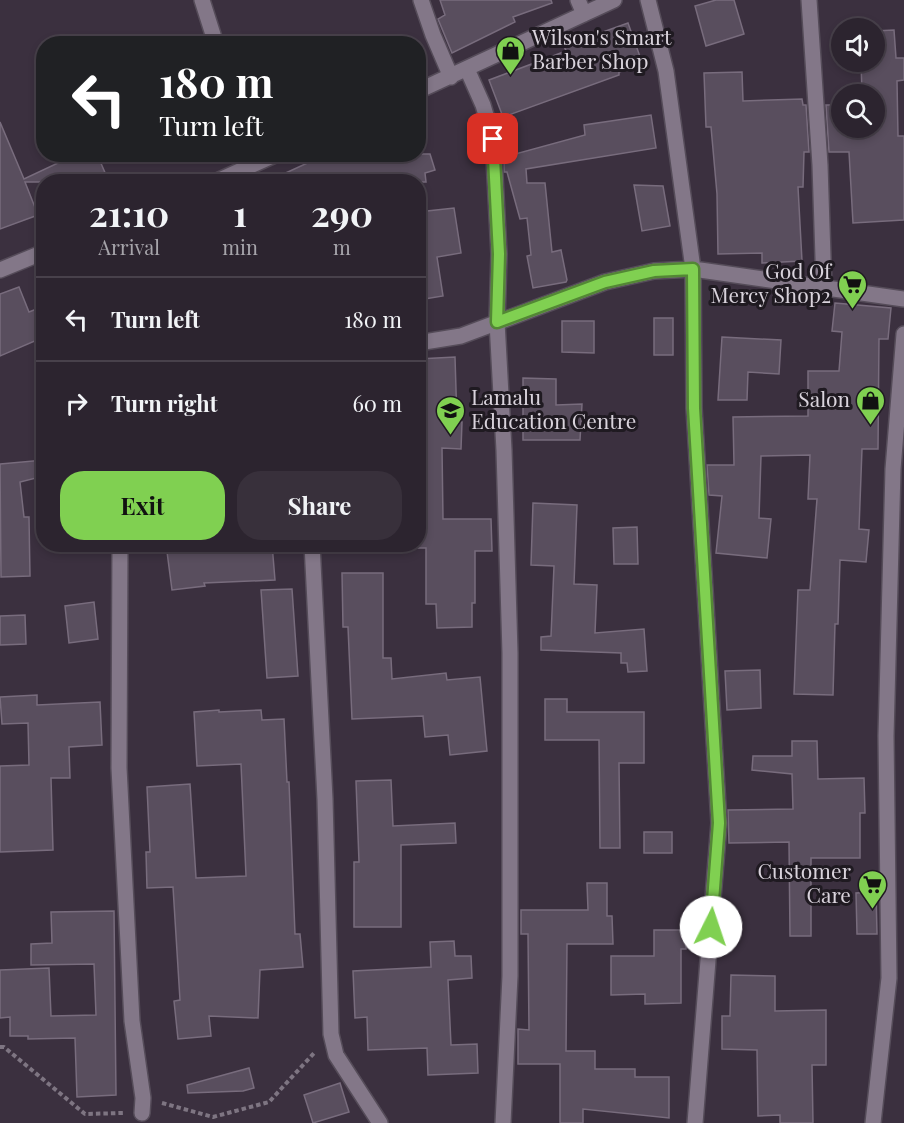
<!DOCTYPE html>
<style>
body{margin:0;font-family:"Playfair Display",serif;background:#38303b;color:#f1f3f6;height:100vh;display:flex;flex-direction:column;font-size:22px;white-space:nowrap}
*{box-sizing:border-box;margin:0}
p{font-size:20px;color:#a6a4aa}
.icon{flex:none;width:33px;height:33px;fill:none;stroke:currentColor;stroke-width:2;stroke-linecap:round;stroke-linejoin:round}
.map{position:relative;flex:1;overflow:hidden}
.sheet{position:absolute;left:36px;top:174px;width:390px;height:378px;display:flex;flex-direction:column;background:#2c242f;border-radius:24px;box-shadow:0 3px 9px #0003,0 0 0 2px #48414b}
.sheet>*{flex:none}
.banner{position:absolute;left:36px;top:36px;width:390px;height:126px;border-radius:24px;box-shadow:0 3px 9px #0003,0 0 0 2px #48414b;background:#202124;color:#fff;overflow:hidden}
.tools{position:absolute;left:831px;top:18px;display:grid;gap:12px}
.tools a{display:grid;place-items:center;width:54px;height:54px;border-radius:50%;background:#2c242f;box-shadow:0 3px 9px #0003,0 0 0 2px #48414b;font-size:30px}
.pin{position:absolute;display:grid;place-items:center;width:51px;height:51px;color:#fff;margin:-26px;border-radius:12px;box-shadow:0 3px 9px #0006}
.me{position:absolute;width:66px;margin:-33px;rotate:4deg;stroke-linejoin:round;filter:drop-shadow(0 0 4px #0008)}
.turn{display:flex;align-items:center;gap:21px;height:126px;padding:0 24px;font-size:27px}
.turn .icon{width:78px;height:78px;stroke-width:2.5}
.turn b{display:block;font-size:42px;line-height:51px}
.eta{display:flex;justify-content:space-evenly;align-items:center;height:102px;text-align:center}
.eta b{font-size:36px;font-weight:700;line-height:42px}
.button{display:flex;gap:12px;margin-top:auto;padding:12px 24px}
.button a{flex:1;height:69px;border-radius:24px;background:#80d051;color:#111;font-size:24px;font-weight:700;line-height:69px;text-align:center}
.button a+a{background:#38303b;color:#f1f3f6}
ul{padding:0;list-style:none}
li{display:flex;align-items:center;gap:18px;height:84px;padding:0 24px;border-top:2px solid #48414b}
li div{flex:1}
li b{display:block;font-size:22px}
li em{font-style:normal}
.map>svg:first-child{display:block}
</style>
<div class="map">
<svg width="904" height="1123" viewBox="0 0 904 1123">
<rect width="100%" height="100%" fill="#3b303f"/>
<path fill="#594e5e" stroke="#786c7d" stroke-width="1.5" d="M440,0h111l1,3 -39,14 2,5 -63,31 -14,-34 7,-4z
M716,0h18l10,34 -38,12 -11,-40z
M628,23l15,42 -24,7v3l-116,42 -14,-37 77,-29 -2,-5z
M894,30l2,28h8v22l-7,1 1,55h6v84l-51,3 -4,-71h-20l-3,-47h16v23h32v-34h-12l-1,-32h13v-31z
M742,72l1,29 59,-2 1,6h3l3,47h-5l-1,35h-5l4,74 -40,2v-10l-44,1 -1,-60 -6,-67h-5l-2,-54z
M651,115l5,33 -130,21 1,14h18l7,69 9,-2 6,30 -1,2 -33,6 -6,-32 4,-1 -4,-37 -7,1 -13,-47h-3v-15l81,-22 -1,-10z
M0,122l24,57 53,-25h20l12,28h-84l13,33 -38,14z
M327,154h103l5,16 -10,3 1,9h-160z
M634,185l29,1 7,40 -28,5z
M454,208l7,45 -24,4 6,39 -25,4v-88z
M19,287l10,25 15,-6v31l-44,19v-62z
M835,303l56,5 -3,31h-9l-1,110h-16l-3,80 10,1 -3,32 -26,-2 -2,64h-3l-2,71 -39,-1 4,-104h12l7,-91h-9l2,-44 -49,1 -2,62 12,1 -4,39 -51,-5 6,-57 -13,-1 -2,-30h27l-1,-48 75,-1v-45h31l3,-39 -10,-1z
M654,318h19v37h-19z
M562,321h32v32l-32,-1z
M722,337l59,3 -2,34 -31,-2 -1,28h-29z
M455,357l2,65h5l-1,27 -19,-1 1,71h48l1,32h-17v52h-3v24l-35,1 -1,-24h-10v-56h-8v-189z
M523,378l33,1v26l26,-1 -2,36h-57z
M44,460v16l-24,6 4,35h5l1,59 -29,1 -1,-113z
M533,503l44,2 -3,79 23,1 -2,48 49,-4 3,42 -19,1 -1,-9h-6v-10l-80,-3v-13l10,-1 3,-70 -23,-1z
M637,527l1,37h-24l-1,-36z
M166,544h106l3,36 -71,3 1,3 -33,4z
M342,573h41v85h8l1,21 54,-6 1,7 33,-3 7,74 -37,4 -2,-20 -23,2 -2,-21 -71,3 -4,-92h-5z
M292,589l6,87 -31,2 -6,-88z
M94,602l4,37 -29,4 -4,-37z
M25,615l1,29 -26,1v-29z
M760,670l1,38 -34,2 -2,-39z
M37,695v10l63,-3 2,43 -33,2 1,31h-19l2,72 -53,2v-86l29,-1 -1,-42 -26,1 -2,-27z
M545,699h22v13h77v51h-25l1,85h-20l-1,-108h-54z
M219,710v2l42,-2 1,10 22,-1 3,63h2l6,152h5l3,33 -43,3 -2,48 -49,-2 2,20 -33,3 -4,-38 6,-1 -7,-113 -26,1 -1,-36h4l-3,-65 43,-3 6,94 50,-2 -5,-112 -44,2 -3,-54z
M792,741h25l1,38 46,-1 1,35h-5v45h-49v78h-21l-1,-94 -60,1 -1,-33 65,-1 -1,-35 -40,-4 1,-14h39z
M391,780l2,46 62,-3 1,20 -55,2v82h-47v-65h5l-3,-81z
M644,832h28v21h-28z
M587,883h20v33h5l1,28h-46l-1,107h29v18h40v8h34v41l-86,-9v14h-23v-59h-42v-35l11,1 -1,-96h-7v-24h67z
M876,892l1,42h-20l-1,-41z
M114,911l2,184 -39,2 -2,-59 -47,1v-3h-18v-19l-10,1v-48l49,-2 2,48 45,-1 -2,-51 -63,1v-21l21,-1 -1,-31z
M654,930h31l1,19h-5v54l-36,1v-10l-34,1v-39h43z
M454,941l1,15h16l1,22 -24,2 3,65 26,-1 1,29 -50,2 -1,-27 -59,2 -1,-33 -12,1 -2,-47 78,-4 -1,-25z
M731,975l44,1v35l51,-1v55h-14l1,58h-33v-8l-22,1 -1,-66 -35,-1v-33h8z
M249,1068l5,20 -11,3 -55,2 -1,-8z
M340,1083l9,29 -36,11 -9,-28z"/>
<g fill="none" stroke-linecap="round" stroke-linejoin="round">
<defs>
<path id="minor" d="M202,0l14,44
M421,0l12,35 18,42
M578,0l6,14
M648,0l18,71 27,198 1,139 25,415 -24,300
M809,0l11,165 4,123
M467,69l16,36 10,34 6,115 -2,68 7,128 6,203v323l-7,147
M418,91l196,-91
M244,154v15l3,13
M215,182l62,-28
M0,270l44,-18
M418,343l43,-7 144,-54 49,-11 39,-2 211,30
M120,544l-1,224 13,253 11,77 -1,15
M312,544l13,255 6,235 5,21 44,68
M873,1123l16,-145 -3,-242 7,-267 11,-135"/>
</defs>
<use href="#minor" stroke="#554c59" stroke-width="18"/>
<path stroke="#7e7582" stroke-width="4" stroke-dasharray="4.5 3" stroke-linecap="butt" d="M0,1047h4l81,67 38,-1
M162,1103l51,14 56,-15 46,-50"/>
<use href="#minor" stroke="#837788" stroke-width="15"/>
</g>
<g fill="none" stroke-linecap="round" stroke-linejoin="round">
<defs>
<path id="route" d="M493,139l6,115 -2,68 108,-40 49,-11 39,-2 1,139 25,415 -8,104"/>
</defs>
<use href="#route" stroke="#538735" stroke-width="15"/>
<use href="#route" stroke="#80d051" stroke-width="10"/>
</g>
<defs>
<symbol id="shop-pin" viewBox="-11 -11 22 30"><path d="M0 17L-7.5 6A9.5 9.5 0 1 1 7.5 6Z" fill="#80d051" stroke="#1f1a21"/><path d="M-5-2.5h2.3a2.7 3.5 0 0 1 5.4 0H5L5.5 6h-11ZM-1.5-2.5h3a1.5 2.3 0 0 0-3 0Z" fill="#111"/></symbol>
<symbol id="supermarket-pin" viewBox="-11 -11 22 30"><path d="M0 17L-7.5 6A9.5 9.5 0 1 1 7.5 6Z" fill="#80d051" stroke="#1f1a21"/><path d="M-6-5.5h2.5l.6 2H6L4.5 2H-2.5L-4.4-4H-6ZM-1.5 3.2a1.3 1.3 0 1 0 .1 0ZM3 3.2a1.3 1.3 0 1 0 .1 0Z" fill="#111"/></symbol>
<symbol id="school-pin" viewBox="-11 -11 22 30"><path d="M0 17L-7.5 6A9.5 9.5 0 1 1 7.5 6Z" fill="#80d051" stroke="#1f1a21"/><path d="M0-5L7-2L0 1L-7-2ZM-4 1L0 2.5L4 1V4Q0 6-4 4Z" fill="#111"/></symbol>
</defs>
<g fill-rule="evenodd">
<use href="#shop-pin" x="494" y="34" width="33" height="45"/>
<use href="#supermarket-pin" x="836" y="268" width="33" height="45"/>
<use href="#shop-pin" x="854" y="384" width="33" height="45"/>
<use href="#school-pin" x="434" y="394" width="33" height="45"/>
<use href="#supermarket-pin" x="856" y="868" width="33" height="45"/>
</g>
<g text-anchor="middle" stroke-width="6" stroke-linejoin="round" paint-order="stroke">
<g font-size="21" fill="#d9d3dc" stroke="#1f1a21" text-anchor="end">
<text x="532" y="45" text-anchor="start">Wilson's Smart<tspan x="532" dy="24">Barber Shop</tspan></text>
<text x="831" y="279">God Of<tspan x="831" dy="24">Mercy Shop2</tspan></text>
<text x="471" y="405" text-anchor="start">Lamalu<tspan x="471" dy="24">Education Centre</tspan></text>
<text x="850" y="407">Salon</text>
<text x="851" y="879">Customer<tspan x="851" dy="24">Care</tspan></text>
</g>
</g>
</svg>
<div class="tools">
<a><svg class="icon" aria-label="sound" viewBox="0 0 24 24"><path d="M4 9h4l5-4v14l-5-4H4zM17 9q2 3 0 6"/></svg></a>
<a><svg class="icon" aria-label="search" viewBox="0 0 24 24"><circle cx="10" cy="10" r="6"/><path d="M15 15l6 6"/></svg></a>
</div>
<div class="pin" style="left:493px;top:139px;background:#d93025"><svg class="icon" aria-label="arrive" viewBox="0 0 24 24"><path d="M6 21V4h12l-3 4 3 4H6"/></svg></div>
<svg class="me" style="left:711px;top:927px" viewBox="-20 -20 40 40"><circle r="19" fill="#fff"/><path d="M0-13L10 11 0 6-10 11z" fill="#80d051"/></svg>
<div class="banner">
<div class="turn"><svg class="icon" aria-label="left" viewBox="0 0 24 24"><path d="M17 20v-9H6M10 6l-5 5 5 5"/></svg><div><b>180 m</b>Turn left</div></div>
</div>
<section class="sheet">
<div class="eta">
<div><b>21:10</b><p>Arrival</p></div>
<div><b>1</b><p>min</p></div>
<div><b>290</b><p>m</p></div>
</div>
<ul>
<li><svg class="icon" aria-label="left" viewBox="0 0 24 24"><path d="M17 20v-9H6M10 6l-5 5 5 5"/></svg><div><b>Turn left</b></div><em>180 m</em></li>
<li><svg class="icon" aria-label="right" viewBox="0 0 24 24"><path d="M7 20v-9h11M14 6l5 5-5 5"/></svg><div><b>Turn right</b></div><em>60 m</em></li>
</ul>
<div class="button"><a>Exit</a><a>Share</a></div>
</section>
</div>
